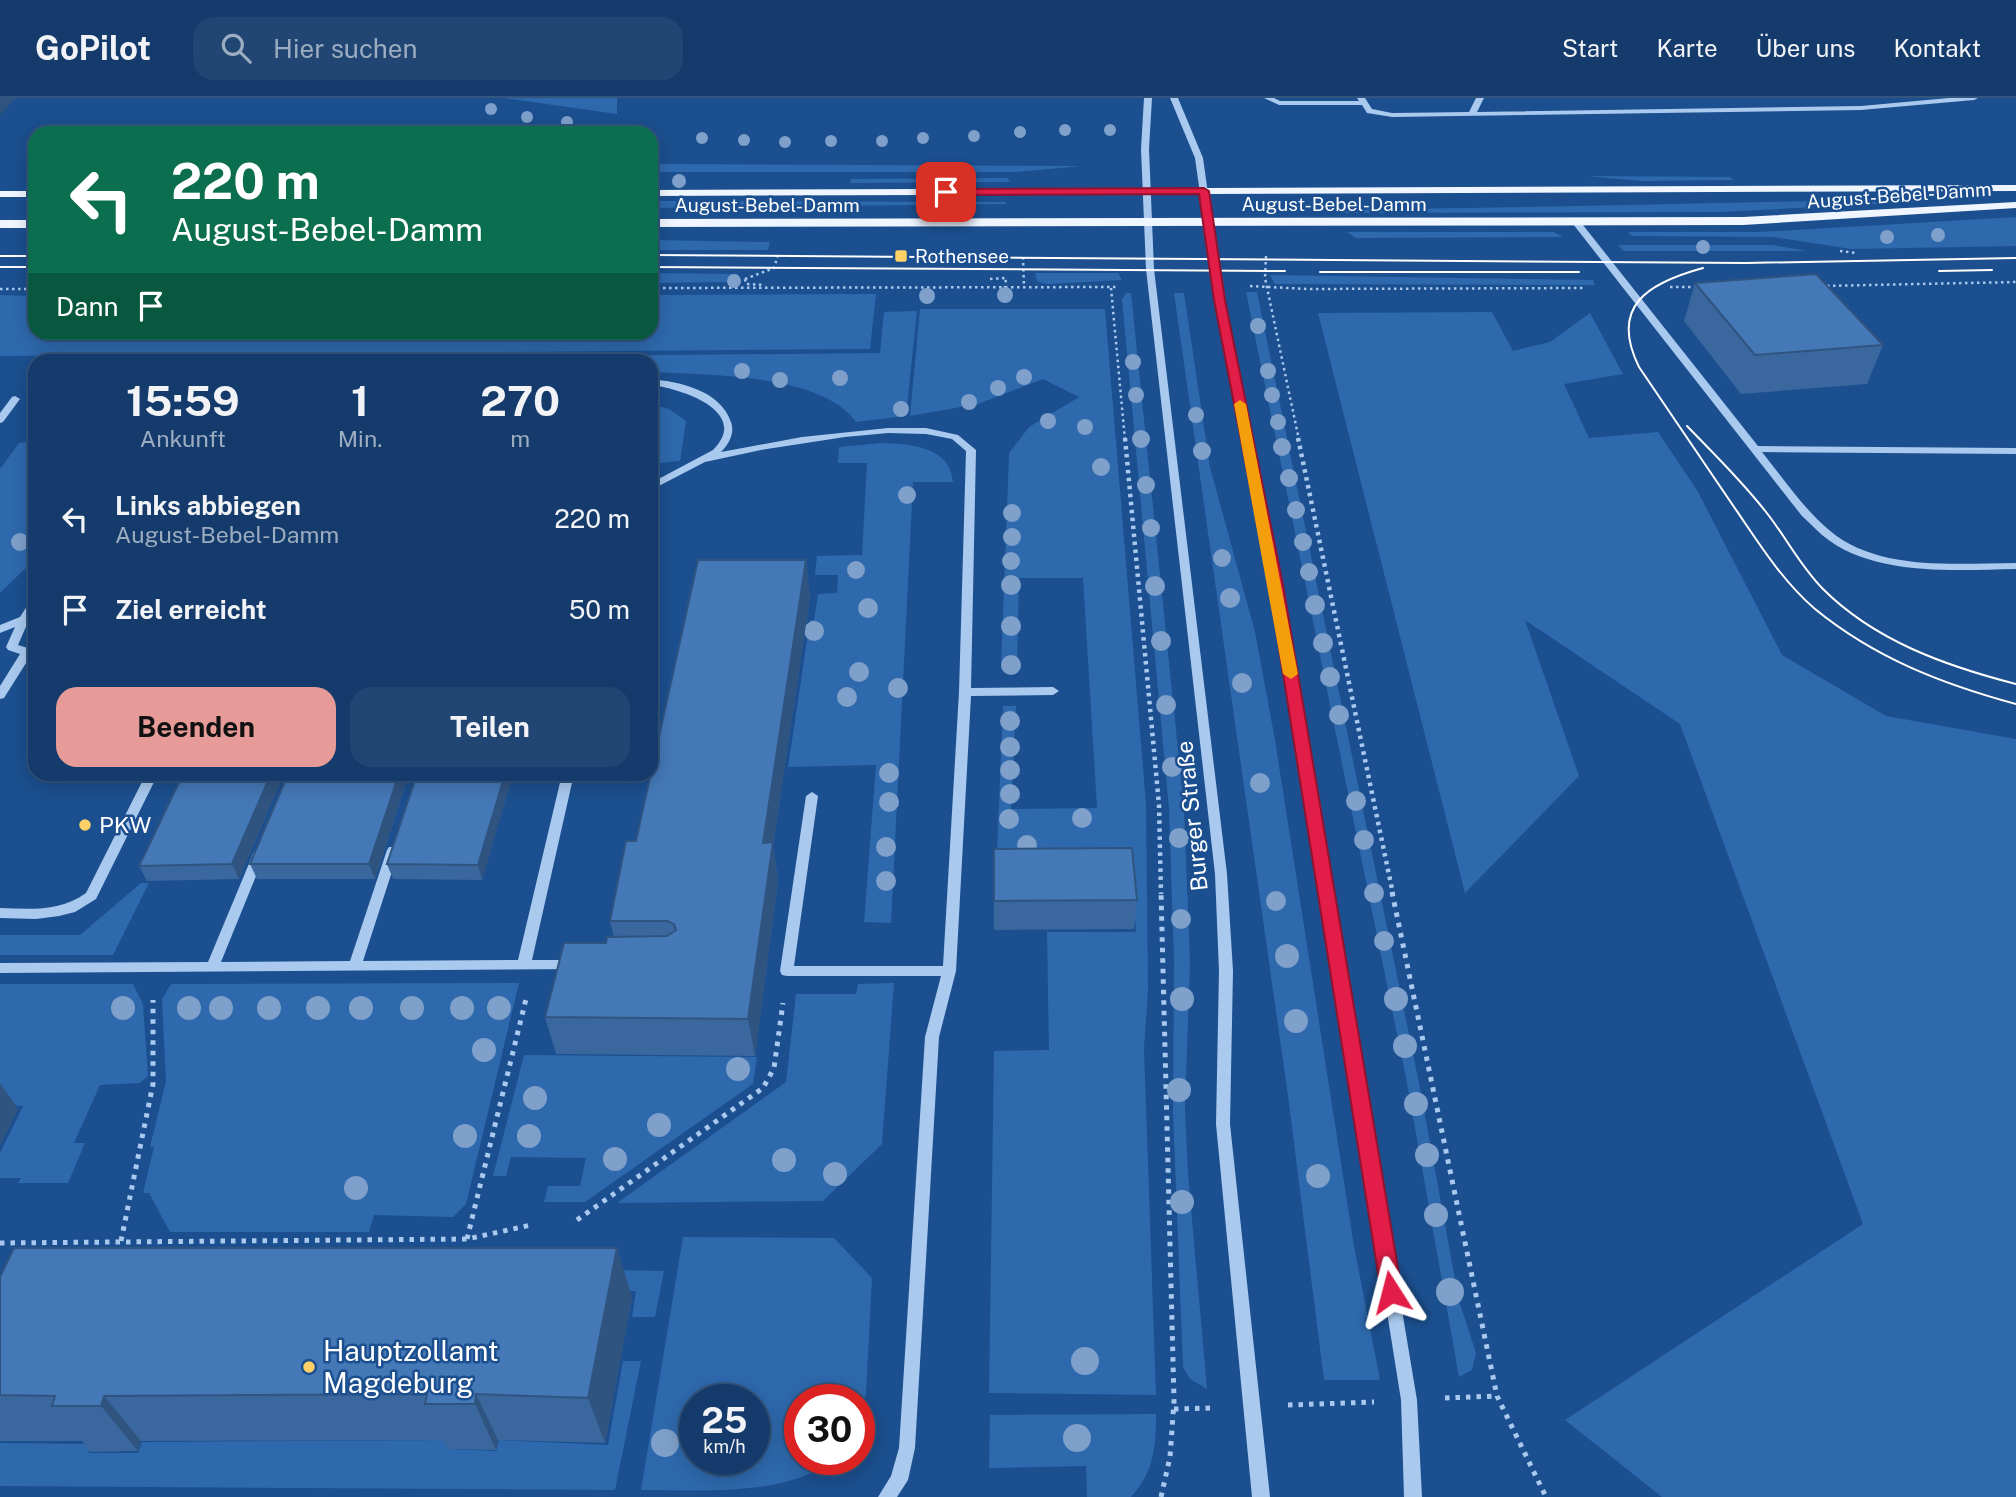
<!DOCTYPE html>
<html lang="de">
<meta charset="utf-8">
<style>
body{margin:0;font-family:"Public Sans",sans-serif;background:#214673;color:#f1f3f6;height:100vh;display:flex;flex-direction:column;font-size:26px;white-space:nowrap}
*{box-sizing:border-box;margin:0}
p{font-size:23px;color:#9dadc1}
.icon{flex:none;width:38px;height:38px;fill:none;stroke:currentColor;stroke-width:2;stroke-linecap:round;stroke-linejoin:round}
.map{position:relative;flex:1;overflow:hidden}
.side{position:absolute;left:28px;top:256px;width:630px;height:427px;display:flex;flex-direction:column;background:#143b6b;border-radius:21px;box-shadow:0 4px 18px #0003,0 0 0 2px #33557e}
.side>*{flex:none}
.top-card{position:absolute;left:28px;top:28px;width:630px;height:214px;border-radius:21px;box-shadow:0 4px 18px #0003,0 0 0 2px #33557e;background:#0b6e4f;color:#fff;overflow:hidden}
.speed{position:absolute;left:679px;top:1286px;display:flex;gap:14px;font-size:35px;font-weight:700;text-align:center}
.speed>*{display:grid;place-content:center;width:91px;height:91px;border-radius:50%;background:#143b6b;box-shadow:0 4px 18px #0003,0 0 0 2px #33557e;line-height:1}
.speed small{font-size:18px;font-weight:400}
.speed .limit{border:10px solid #d22;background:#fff;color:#111}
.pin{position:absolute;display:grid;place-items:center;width:60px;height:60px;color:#fff;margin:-30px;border-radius:14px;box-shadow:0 4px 10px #0006}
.me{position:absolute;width:77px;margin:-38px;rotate:351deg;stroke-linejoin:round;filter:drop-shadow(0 0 5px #0008)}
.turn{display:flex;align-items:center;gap:24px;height:147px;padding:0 28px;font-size:32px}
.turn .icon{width:91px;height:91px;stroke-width:2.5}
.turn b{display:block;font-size:49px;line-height:60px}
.then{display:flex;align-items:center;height:66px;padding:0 28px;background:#0003;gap:14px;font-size:26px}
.eta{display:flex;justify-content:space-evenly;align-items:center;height:119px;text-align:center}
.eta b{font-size:42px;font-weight:700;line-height:49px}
.primary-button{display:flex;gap:14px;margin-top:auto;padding:14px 28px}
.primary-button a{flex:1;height:80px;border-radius:21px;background:#e69b98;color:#111;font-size:28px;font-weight:700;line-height:80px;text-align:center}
.primary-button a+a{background:#214673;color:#f1f3f6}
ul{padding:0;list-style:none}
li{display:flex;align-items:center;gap:21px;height:91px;padding:0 28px}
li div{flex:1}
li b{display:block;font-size:26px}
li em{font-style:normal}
header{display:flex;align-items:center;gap:42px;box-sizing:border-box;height:98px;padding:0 35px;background:#143b6b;border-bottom:2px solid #33557e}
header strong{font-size:33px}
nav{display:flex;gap:38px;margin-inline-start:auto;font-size:24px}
.search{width:490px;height:63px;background:#214673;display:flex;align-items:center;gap:18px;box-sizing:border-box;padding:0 24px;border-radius:21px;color:#9dadc1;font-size:26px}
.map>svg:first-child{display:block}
</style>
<header>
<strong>GoPilot</strong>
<div class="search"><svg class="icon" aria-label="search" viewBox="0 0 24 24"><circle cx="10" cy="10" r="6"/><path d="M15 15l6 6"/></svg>Hier suchen</div>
<nav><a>Start</a><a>Karte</a><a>Über uns</a><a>Kontakt</a></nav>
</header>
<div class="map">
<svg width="2016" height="1399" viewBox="0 0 2016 1399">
<rect width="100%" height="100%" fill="#1b4f8f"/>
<path fill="#2e69ad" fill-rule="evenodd" d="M504,0h113v16z
M651,66l431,2 -67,6h-364z
M1586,78l143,1 5,3 -93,1z
M1007,80l3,4 -160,1 1,-4z
M1913,102l2,2 -195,10 -380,1 -1,-4c192,0 383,-8 574,-9z
M651,103l355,1v2l-355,4z
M2016,119v29l-165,3 -78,-12 -141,-1 -4,-4h132z
M1347,134h207l9,5 -207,1z
M651,142l119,2 -2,8h-117z
M1618,147h154l35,6h-183z
M651,175l87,1v8l-87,1z
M1035,175h83l4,7 -75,4 -10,-3z
M1270,177l323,5 2,5 -320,-1z
M1246,194h11l162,791 40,218 17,52 -4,17 -13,7 -52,-294z
M1126,195h5l53,515 6,153 -5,148 3,65 19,215 -17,-10 -7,-12 -10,-255 1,-153 -5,-150 -47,-510z
M1174,195h10l26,174 45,165 20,108 79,506 26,134h-56l-36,-284z
M876,196l-6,55 -870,7v-61l35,1v36h616v-37z
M920,211h185l41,495 2,186 -4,58 12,347 -167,-2 5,-342 55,-1 -2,-118h89l-4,-57 -136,1 7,-170h13l-5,103 86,-1 -14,-230h-64l-2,92 -16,-1 8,-216 20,-26 50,-30 -36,-18 -65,25 -68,12z
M917,213l-11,105 -50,6c-34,-49 -151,-47 -205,-50v-12h-498l727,-7 4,-41z
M1492,214l21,39 37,-9 40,-29 33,61 -59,10 25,54 69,-6 39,58 85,165 104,61 130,23v758h-354l-97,-77 298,-196 -183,-500 -155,-104 54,156 -114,117 -147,-580z
M651,306l18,5 17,12 -6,40 -29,3z
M35,343v118l-35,34v-124l19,-26z
M882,345c28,1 68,3 71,39h-40l-22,441 -27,-1 12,-157 -88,2 22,-147h4l4,-26 19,-1 1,-18h-23l2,-19 45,-1 5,-92h-29l1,-16z
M141,785h8l-36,72h-113v-20h80z
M519,885l-53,221 -13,13 -79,-2 -5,17h-199l-21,-39h-6l11,-46h-4l16,-66 -4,-82 9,-15z
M894,885l-12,161 -59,57 -206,2 169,-121 10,-88h60l2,-10z
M0,886h133l10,20 5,72 -8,7 -40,2 -26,58h11l-17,40h-50l3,-5h-21v-25l23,-47 -23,-1z
M524,957l233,2 -4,27 -168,118h-41l4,-16h32l6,-28 -75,-1 -5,19h-13z
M683,1139l151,1 38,40 -6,115 -7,27v-20h-59v60h34c-50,37 -131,30 -193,30zM695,1302h59v60h-59z
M566,1171l98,2 -9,46h-23l4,-26h-91z
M623,1263h18l-26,129 -615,-4v-43l91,1 -2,9h49l4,-11 308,-2 -3,9 49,2 3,-11 109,5z
M1156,1316c0,33 -2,58 -25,83h-44l-1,-31 -97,2 1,-53z"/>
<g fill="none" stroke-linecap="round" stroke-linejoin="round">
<path stroke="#a9c9ee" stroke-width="2.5" stroke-dasharray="2.5 3.5" stroke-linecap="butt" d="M1840,153l16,2
M1266,158l-1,22 34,162
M1023,159l1,30
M745,181l29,-11 4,-13
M745,181l1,5 19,1
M990,181l16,-1 -1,9
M1250,188l57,3 277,-1
M1821,188l195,-4
M1670,189h30
M651,190l468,-1
M1111,190l14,152
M0,191h35"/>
<path stroke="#a9c9ee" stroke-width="4.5" stroke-dasharray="3.5 4.5" stroke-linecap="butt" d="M1125,340l34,367 2,89
M1298,340l95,456"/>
<path stroke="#a9c9ee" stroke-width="5" stroke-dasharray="4.5 6" stroke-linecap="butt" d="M1392,794l105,504 49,101
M577,1122l186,-132 11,-20 9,-65
M467,1141l59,-240
M121,1143l32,-157v-84
M0,1145l467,-4 64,-14
M1445,1300l52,-2
M1288,1307l86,-3
M1174,1311l39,-1
M1161,1399l9,-40 4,-56 -13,-509"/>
<path fill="#a9c9ee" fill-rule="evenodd" d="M1144,0h8l-3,51 5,120 73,605 6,97 -3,153 40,373h-18l-36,-373 3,-153 -4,-97 -69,-605 -5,-120z
M1170,0h8l25,60 20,142 58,285 136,815 5,97h-18l-3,-97 -130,-815 -56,-285 -20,-142z
M1264,0h10l6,3h79l-2,-3h8l7,11 20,4 77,-1 7,-14h8l-7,14 384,-6 88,-8h29l-4,2 -113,10 -469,7 -25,-4 -5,-8h-83z
M1573,122h6l179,226 258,2v6l-254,-2c21,26 41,56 67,78 49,42 127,33 187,33v6c-61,1 -144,8 -194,-34 -7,-6 -13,-13 -20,-19l-229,-292z
M651,281c29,3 69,11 80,43 4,11 -2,22 -10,30l81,-15 86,-9h38l32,7 18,15 -5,238 82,-1 6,4 -6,4 -82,1 -15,275 -17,66 -24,411 -7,32 -11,17h-19l13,-21 8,-28 26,-411 16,-61h-154l-5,-1 -2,-4 26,-175 6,-4 6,4 -24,170h149l16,-274 7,-241 -14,-12 -26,-5 -38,-1 -43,4 -84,13 -56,12 -54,28v-7l62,-33c39,-39 -34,-62 -62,-65z
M15,298l5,3 -17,23 -3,1v-10l12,-16z
M35,501v11l-3,6h3v6h-7l-10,23 13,4 2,3 -29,46 -4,1v-13l20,-32 -12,-4 -2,-3 9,-20 -15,6v-8l20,-8 11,-17z
M146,676h12l-62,125 -21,13 -16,4 -23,3 -36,-1v-10c31,1 60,4 86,-15z
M562,676h12l-42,186h40l5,1 2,4 -2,4 -577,4v-10l208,-1 45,-108 2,-3h8l2,3 -44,108 129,-1 37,-111 2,-3h8l2,3 -36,111 155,-1z"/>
<path fill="#f0f6ff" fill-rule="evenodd" d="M2016,87v6l-1365,5v-6z
M0,93h35v6h-35z
M2016,104v6l-273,17 -1092,2v-8l1092,-2z
M0,122h35v8h-35z"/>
<path stroke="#fff" stroke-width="2" d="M651,157l1095,8 270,-5
M0,158h35
M0,169h35
M651,169l634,4
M1703,170c-55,15 -94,38 -64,99 31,46 62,91 93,137 25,36 49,76 83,105 60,49 127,75 201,95
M1939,173l53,-1
M1320,174h259
M1687,328c27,28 55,55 79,86 20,25 34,54 57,77 52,52 123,77 193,95"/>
</g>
<g fill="#7ea0ca">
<circle cx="491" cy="11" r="6"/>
<circle cx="527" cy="19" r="6"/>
<circle cx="567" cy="24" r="6"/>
<circle cx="1065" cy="32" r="6"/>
<circle cx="1110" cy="32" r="6"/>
<circle cx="1020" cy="34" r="6"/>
<circle cx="974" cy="38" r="6"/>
<circle cx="702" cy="40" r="6"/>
<circle cx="923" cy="40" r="6"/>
<circle cx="744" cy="42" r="6"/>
<circle cx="831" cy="43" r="6"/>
<circle cx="882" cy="43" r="6"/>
<circle cx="785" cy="44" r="6"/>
<circle cx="679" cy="83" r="7"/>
<circle cx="1938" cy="137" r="7"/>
<circle cx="1887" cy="139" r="7"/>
<circle cx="1703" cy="149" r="7"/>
<circle cx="734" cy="183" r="7"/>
<circle cx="1005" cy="197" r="8"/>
<circle cx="927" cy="198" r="8"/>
<circle cx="1258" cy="228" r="8"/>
<circle cx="1133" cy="264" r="8"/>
<circle cx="742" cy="273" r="8"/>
<circle cx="1268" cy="273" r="8"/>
<circle cx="1024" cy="279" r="8"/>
<circle cx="840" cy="280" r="8"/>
<circle cx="780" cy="282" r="8"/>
<circle cx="998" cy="290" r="8"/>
<circle cx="1136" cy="297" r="8"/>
<circle cx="1272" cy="297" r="8"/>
<circle cx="969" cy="304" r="8"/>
<circle cx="901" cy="311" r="8"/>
<circle cx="1196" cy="317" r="8"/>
<circle cx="1048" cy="323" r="8"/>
<circle cx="1278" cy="324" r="8"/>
<circle cx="1085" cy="329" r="8"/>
<circle cx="1141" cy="341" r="9"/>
<circle cx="1282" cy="349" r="9"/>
<circle cx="1202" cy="353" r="9"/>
<circle cx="1101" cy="369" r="9"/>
<circle cx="1289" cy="380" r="9"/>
<circle cx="1146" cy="387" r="9"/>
<circle cx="907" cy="397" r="9"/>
<circle cx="1296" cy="412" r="9"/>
<circle cx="1012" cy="415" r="9"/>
<circle cx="1151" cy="430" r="9"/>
<circle cx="1012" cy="439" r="9"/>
<circle cx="20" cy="444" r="9"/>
<circle cx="1303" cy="444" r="9"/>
<circle cx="1222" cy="460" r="9"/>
<circle cx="1011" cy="463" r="9"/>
<circle cx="856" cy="472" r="9"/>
<circle cx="1309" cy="474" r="9"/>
<circle cx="1011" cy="487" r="10"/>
<circle cx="1155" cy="488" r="10"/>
<circle cx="1230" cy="500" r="10"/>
<circle cx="1315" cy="507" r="10"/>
<circle cx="868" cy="510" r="10"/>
<circle cx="1011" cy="528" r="10"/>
<circle cx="814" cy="533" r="10"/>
<circle cx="1161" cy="543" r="10"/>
<circle cx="1323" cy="545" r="10"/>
<circle cx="1011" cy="567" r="10"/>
<circle cx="859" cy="574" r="10"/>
<circle cx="1330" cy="579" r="10"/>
<circle cx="1242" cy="585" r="10"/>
<circle cx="898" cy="590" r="10"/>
<circle cx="847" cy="599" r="10"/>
<circle cx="1166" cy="607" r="10"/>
<circle cx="1339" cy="617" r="10"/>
<circle cx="1010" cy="623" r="10"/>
<circle cx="1010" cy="649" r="10"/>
<circle cx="1172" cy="669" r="10"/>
<circle cx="1010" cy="672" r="10"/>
<circle cx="889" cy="675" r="10"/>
<circle cx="1260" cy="685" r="10"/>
<circle cx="1010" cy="696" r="10"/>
<circle cx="1356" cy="703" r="10"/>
<circle cx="889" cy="704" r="10"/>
<circle cx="1082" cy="720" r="10"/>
<circle cx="1009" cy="721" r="10"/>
<circle cx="1179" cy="740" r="10"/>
<circle cx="1364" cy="742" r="10"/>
<circle cx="1027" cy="747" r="10"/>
<circle cx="886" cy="749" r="10"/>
<circle cx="886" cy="783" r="10"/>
<circle cx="1374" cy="795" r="10"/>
<circle cx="1276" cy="803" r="10"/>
<circle cx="1181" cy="821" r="10"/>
<circle cx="1384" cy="843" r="10"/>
<circle cx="1287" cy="858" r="12"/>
<circle cx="1182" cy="901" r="12"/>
<circle cx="1396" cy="901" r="12"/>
<circle cx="123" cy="910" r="12"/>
<circle cx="189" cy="910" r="12"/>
<circle cx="221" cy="910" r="12"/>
<circle cx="269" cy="910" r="12"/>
<circle cx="318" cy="910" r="12"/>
<circle cx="361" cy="910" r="12"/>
<circle cx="412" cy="910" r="12"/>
<circle cx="462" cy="910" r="12"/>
<circle cx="499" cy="910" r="12"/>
<circle cx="1296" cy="923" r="12"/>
<circle cx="1405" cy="948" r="12"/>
<circle cx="484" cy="952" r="12"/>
<circle cx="738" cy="971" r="12"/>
<circle cx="1179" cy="992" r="12"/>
<circle cx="535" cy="1000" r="12"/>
<circle cx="1416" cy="1006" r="12"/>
<circle cx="659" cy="1027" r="12"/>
<circle cx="465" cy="1038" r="12"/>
<circle cx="529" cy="1038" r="12"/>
<circle cx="1427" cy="1057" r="12"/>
<circle cx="615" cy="1061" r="12"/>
<circle cx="784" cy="1062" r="12"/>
<circle cx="835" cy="1076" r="12"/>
<circle cx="1318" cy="1078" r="12"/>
<circle cx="356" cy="1090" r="12"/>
<circle cx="1182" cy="1104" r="12"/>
<circle cx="1436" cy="1117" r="12"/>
<circle cx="1450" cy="1194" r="14"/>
<circle cx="1085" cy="1263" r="14"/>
<circle cx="1077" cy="1340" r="14"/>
<circle cx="665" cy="1345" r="14"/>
</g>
<path fill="#3a679d" d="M1695,185l188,62 -16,39 -126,10 -57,-73z
M806,462l4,37 -37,248 5,35 -23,176 -199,-2 -11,-37 61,-74 8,-6 -4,-16z
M183,676h101l-45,105 -92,2 -8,-15z
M409,676l-34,105h-118l-7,-15z
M513,676l-31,106 -89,-1 -6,-15z
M994,751l143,51 -3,29 -140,1z
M617,1150l15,49 -27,146 -107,-3 -2,10 -48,-1 -5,-9 -302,1 -3,10 -47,1 -9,-11h-82v-46z"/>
<path fill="#305480" d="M0,0h16l-16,17z
M806,462l4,37 -37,248 5,35 -23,176 -7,-37 15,-176z
M271,676h13l-45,105 -7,-15z
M399,676h10l-34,105 -6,-15z
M505,676h8l-31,106 -4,-15z
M0,985l18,26 -18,37z
M617,1150l15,49 -27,146 -17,-45z
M476,1296l22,46 -2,10 -21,-46z
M104,1298l37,45 -3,10 -37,-45z"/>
<path fill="#4478b7" stroke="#305480" stroke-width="2" d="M1816,176l67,71 -128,10 -60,-72z
M698,462h108l-43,283 10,-1 -25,177 -203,-2 19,-74h42l1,-6 60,-1 9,-6 -2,-6 -7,-3h-57l16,-80h10z
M183,676h88l-39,90 -93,2z
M288,676h111l-30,90h-119z
M417,676h88l-27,91 -91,-1z
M1132,750l5,52 -143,1v-52z
M14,1150h603l-29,150 -112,-4 -1,10h-50l2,-10 -323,2 -3,10h-49l3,-10 -55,-1v-118z"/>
<path fill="#e11d48" stroke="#92132f" stroke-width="2" d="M1204,90l5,3 16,109 58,285 119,707 -3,6 -8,3 -7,-3 -3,-6 -112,-707 -55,-285 -15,-106 -253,1 -5,-3 5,-3z"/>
<path fill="#f59e0b" d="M1240,302l6,4 52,270 -7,5 -8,-5 -49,-270z"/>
<g fill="#ffd166" stroke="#1b4f8f" stroke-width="2.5">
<rect x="894" y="151" width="14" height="14" rx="3.5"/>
<circle cx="85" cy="727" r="7"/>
<circle cx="309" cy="1269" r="7"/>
</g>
<g text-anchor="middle" stroke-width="5" stroke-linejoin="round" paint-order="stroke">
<g font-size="19" fill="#fff" stroke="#1b4f8f">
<text transform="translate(1899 97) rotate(-4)" y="7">August-Bebel-Damm</text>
<text x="1334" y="113">August-Bebel-Damm</text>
<text x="767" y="114">August-Bebel-Damm</text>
</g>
<g font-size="19" fill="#fff" stroke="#1b4f8f" text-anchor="start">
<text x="915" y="165">Rothensee</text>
</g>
<g font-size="23" fill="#fff" stroke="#1b4f8f">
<text transform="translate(1192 718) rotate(-96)" y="8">Burger Straße</text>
</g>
<g font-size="23" fill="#fff" stroke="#1b4f8f" text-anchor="start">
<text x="99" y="735">PKW</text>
</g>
<g font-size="28" fill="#fff" stroke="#1b4f8f" text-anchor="start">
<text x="323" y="1263">Hauptzollamt<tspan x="323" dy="32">Magdeburg</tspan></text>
</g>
</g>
</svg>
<div class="speed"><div>25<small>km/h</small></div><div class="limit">30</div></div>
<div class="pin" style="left:946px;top:94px;background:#d93025"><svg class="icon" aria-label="arrive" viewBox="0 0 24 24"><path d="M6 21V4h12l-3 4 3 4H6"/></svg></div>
<svg class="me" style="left:1391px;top:1194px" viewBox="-20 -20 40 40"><path d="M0-17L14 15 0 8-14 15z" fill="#e11d48" stroke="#fff" stroke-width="4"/></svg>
<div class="top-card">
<div class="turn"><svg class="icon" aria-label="left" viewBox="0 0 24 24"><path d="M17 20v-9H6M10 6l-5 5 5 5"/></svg><div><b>220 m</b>August-Bebel-Damm</div></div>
<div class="then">Dann<svg class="icon" aria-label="arrive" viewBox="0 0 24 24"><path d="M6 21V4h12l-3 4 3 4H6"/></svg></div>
</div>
<section class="side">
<div class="eta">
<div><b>15:59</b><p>Ankunft</p></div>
<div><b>1</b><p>Min.</p></div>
<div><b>270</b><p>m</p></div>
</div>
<ul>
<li><svg class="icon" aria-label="left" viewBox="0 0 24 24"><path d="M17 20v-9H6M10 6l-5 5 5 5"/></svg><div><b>Links abbiegen</b><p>August-Bebel-Damm</p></div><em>220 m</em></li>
<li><svg class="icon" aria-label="arrive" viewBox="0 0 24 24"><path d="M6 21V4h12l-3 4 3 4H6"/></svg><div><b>Ziel erreicht</b></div><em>50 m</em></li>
</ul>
<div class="primary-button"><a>Beenden</a><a>Teilen</a></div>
</section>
</div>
